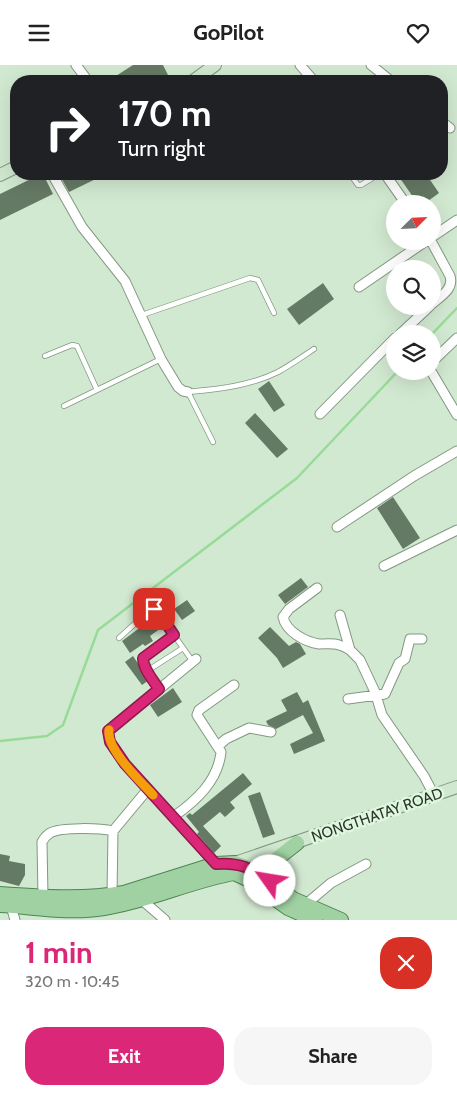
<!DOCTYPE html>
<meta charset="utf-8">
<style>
body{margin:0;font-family:Cabin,sans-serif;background:#f6f6f6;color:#222;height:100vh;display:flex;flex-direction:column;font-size:19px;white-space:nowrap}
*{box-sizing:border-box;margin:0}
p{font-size:16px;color:#767676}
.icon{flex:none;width:28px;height:28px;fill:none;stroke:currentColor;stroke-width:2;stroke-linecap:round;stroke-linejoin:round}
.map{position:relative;height:855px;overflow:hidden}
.drawer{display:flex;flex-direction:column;background:#fff;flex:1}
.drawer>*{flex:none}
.banner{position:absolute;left:10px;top:10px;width:438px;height:105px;border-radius:20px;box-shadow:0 5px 20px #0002;background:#202124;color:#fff;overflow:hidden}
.needle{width:32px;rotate:66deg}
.controls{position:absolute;left:386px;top:130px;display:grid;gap:10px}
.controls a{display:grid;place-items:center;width:55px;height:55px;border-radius:50%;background:#fff;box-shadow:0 5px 20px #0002;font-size:25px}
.pin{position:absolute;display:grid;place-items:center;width:42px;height:42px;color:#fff;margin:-21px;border-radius:10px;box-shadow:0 2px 8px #0006}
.me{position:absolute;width:55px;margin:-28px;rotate:302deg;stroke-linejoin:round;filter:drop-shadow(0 0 4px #0008)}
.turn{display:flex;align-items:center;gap:18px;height:105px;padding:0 25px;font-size:22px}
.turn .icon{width:65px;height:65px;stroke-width:2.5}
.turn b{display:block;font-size:35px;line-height:42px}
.round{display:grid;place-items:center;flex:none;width:52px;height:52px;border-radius:20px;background:#f6f6f6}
.headline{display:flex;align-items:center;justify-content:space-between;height:85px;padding:0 25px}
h1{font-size:30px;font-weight:700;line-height:38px;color:#db2777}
.cta{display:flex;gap:10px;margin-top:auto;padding:10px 25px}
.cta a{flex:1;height:58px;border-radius:20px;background:#db2777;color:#fff;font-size:20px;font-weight:700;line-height:58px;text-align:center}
.cta a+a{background:#f6f6f6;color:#222}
header{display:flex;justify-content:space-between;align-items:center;height:65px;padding:0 25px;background:#fff;font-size:22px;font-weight:700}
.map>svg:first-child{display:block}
</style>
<header><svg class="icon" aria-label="menu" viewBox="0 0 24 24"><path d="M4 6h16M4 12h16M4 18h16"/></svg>GoPilot<svg class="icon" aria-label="heart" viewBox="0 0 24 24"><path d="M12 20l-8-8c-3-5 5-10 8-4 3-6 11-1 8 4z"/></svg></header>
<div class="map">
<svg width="457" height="855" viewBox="0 0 457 855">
<rect width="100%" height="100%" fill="#d2e9d1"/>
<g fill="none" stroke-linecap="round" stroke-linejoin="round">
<path stroke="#98db98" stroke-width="2.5" d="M432,269l25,-26
M0,676l47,-5 16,-11 35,-95 199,-152 101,-107"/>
</g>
<path fill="#657a65" d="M133,0h30l5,10 -11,6h-49z
M41,109h2l10,20 -53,26v-26z
M59,109h47l-37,18z
M397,109h29l13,19 -15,11h-6z
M323,218l11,16 -35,26 -12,-16z
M269,316l16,24 -11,7 -16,-23z
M255,348l33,36 -11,9 -32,-35z
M393,432l27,41 -17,11 -26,-41z
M301,513l7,9 -23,17 -7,-9z
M187,535l8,11 -13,9 -8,-11z
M154,552l7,11 -11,8 3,5 -8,5 -2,-2 -13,9 -8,-12z
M270,562l19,19 7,-4 4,2 6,10 -23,14 -6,-10 -19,-20z
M133,591l16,24 -7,5 -17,-23z
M173,623l9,14 -24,15 -8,-12z
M297,627l6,11 5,-3 17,41 -31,13 -4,-10 23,-11 -10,-18 -27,14 -8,-4 -2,-4 21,-10 -6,-11z
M243,708l9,11 -23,19 1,-1 5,6 -10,9 -5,-5 -17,14 18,20 -7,7 -17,-19 2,-2 -13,-16 4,-3 2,2z
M260,727l15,42 -12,4 -15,-42z
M0,789l10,2 -1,5 16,3v11l-6,11 -19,-5z"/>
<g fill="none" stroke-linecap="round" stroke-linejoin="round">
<defs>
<path id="lane" d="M350,109l8,11h3l18,-11
M142,250l108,-37 8,2 16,33
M45,291l27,-11 5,1 20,44
M64,341l97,-47
M213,377l-25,-50c30,-3 62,-6 90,-20 13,-7 24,-15 36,-23
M119,573l32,-29 6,1 17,25
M147,606l36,-23
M159,624l-16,-27 1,-6 30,-21 19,27"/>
<path id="street" d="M76,0l12,16
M300,0l14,16
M371,0l20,16
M441,56l9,7
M52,109l30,53 43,54 36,78 17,28 5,4 5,1
M385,109l21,30
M432,172l25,-17
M431,176l19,35c4,13 -9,20 -18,28
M359,222l67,-46
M400,269l30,-28
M432,297l25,-24
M431,306l26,44
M320,349l75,-76
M337,462l77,-51 43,-25
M384,501l73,-36
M317,523l-28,21 -6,8c3,15 23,25 36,27 7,0 14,-1 20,1 4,1 8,3 11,5
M340,550l10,35 10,10 15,32 7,23 42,61 10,19
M196,594l-88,72 2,11 15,22 91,100
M348,634l37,-5 14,-31 6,-4 5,-20h12
M218,681l8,-7 23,-11 22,4
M173,752c23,-16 45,-36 48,-65l-24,-37 2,-5 35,-25
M113,766l35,-42
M43,832l-1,-55c2,-4 5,-7 8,-9 11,-6 50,-5 63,-2l-1,64
M142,835l23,20
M305,840l26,-22 35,-19
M11,841l4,14"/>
<path id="secondary" d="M193,16l22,-16
M0,110l16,-8
M234,803l1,-5 222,-76"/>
<path id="primary" d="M270,816l-1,-14 5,-6 23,-18
M0,829c41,3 83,6 124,-1l92,-29 19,-1 17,6 41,30 48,21
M0,840c35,2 69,9 104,3 45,-7 86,-27 130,-35l13,6 41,29 27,12"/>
</defs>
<use href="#lane" stroke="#829881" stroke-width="6"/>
<use href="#street" stroke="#829881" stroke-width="11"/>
<use href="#secondary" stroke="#829881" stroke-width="14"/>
<use href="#primary" stroke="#4e8650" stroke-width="16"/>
<use href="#lane" stroke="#fff" stroke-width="4.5"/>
<use href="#street" stroke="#fff" stroke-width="9"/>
<use href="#secondary" stroke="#d0e8d0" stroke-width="12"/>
<use href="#primary" stroke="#a0d1a2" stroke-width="14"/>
</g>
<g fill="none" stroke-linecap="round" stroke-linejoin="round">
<defs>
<path id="route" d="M154,544l5,4 15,22 -31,23c0,11 10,22 16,31l-51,42 2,11 15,22 91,100c24,-2 34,4 54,17"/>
</defs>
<use href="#route" stroke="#8e194d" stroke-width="12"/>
<use href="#route" stroke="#db2777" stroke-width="9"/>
<path stroke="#f59e0b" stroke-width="9" d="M109,665c-3,19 31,51 44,65"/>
</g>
<g text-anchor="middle" stroke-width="5" stroke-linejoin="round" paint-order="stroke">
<g font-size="15" fill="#2b352b" stroke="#dff7de">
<text transform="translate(377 750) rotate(-19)" y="5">NONGTHATAY ROAD</text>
</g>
</g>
</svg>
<div class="controls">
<a><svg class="needle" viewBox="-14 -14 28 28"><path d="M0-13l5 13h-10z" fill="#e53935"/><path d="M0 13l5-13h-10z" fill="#767676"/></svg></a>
<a><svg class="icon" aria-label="search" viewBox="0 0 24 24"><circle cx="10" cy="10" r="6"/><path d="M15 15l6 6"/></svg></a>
<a><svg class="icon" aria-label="layers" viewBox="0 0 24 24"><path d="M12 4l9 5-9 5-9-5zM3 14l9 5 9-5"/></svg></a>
</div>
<div class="pin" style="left:154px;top:544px;background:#d93025"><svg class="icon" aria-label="arrive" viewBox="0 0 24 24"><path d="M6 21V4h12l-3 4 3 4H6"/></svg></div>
<svg class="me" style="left:270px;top:816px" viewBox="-20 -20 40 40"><circle r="19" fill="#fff"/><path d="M0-13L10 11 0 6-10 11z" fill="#db2777"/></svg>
<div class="banner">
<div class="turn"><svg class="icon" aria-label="right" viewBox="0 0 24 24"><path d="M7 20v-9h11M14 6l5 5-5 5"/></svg><div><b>170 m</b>Turn right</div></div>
</div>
</div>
<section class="drawer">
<div class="headline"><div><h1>1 min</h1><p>320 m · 10:45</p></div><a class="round" style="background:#d93025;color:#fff"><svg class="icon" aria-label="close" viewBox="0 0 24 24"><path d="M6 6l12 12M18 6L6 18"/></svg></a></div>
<div class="cta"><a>Exit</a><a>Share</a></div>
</section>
